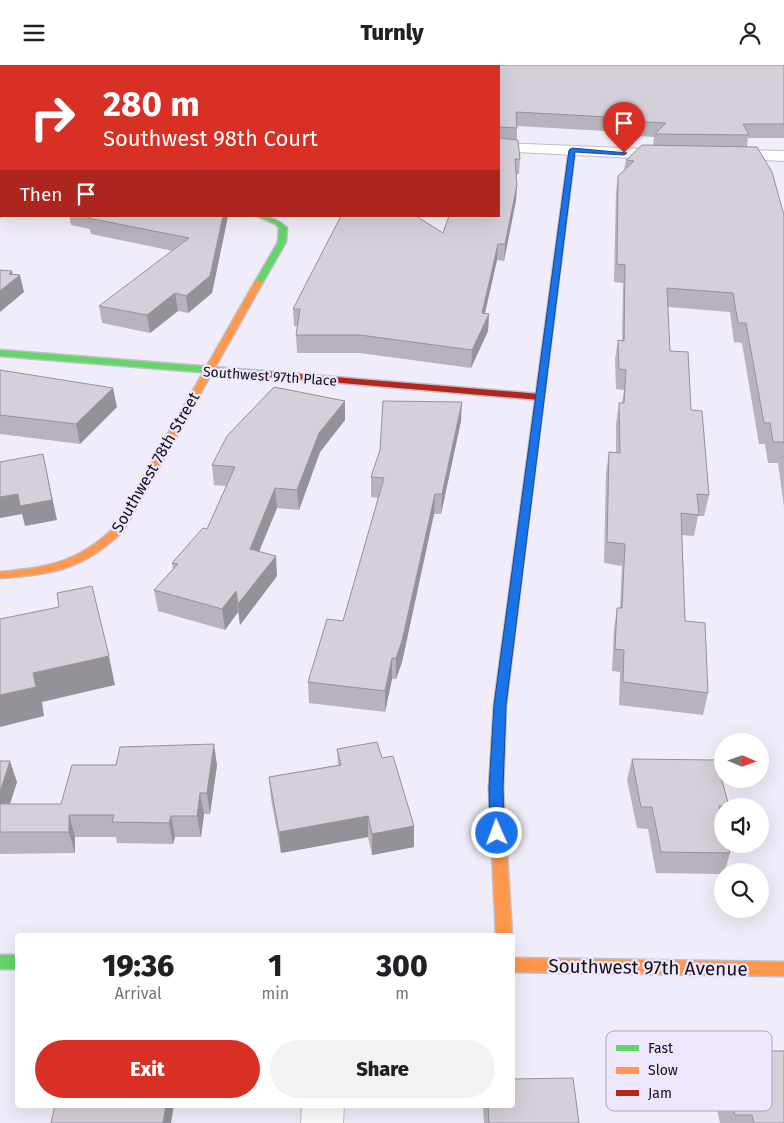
<!DOCTYPE html>
<style>
body{margin:0;font-family:"Fira Sans",sans-serif;background:#f2f2f2;color:#202124;height:100vh;display:flex;flex-direction:column;font-size:19px;white-space:nowrap}
*{box-sizing:border-box;margin:0}
p{font-size:16px;color:#757577}
.icon{flex:none;width:28px;height:28px;fill:none;stroke:currentColor;stroke-width:2;stroke-linecap:round;stroke-linejoin:round}
.map{position:relative;flex:1;overflow:hidden}
.details{position:absolute;left:15px;top:868px;width:500px;height:175px;display:flex;flex-direction:column;background:#fff;border-radius:5px;box-shadow:0 5px 20px #0002}
.details>*{flex:none}
.top-card{position:absolute;left:0px;top:0px;width:500px;height:152px;box-shadow:0 5px 20px #0002;background:#d93025;color:#fff;overflow:hidden}
.needle{width:32px;rotate:92deg}
.buttons{position:absolute;left:714px;top:668px;display:grid;gap:10px}
.buttons a{display:grid;place-items:center;width:55px;height:55px;border-radius:50%;background:#fff;box-shadow:0 5px 20px #0002;font-size:25px}
.pin{position:absolute;display:grid;place-items:center;width:42px;height:42px;color:#fff;margin:-51px -21px;border-radius:50% 50% 50% 0;rotate:-45deg;box-shadow:0 0 5px #0007}
.pin .icon{rotate:45deg}
.me{position:absolute;width:55px;margin:-28px;rotate:358deg;stroke-linejoin:round;filter:drop-shadow(0 0 4px #0008)}
.turn{display:flex;align-items:center;gap:18px;height:105px;padding:0 20px;font-size:22px}
.turn .icon{width:65px;height:65px;stroke-width:2.5}
.turn b{display:block;font-size:35px;line-height:42px}
.then{display:flex;align-items:center;height:48px;padding:0 20px;background:#0003;gap:10px;font-size:19px}
.eta{display:flex;justify-content:space-evenly;align-items:center;height:85px;text-align:center}
.eta b{font-size:30px;font-weight:800;line-height:35px}
.cta{display:flex;gap:10px;margin-top:auto;padding:10px 20px}
.cta a{flex:1;height:58px;border-radius:30px;background:#d93025;color:#fff;font-size:20px;font-weight:800;line-height:58px;text-align:center}
.cta a+a{background:#f2f2f2;color:#202124}
header{display:flex;justify-content:space-between;align-items:center;height:65px;padding:0 20px;background:#fff;font-size:22px;font-weight:800}
.map>svg:first-child{display:block}
</style>
<header><svg class="icon" aria-label="menu" viewBox="0 0 24 24"><path d="M4 6h16M4 12h16M4 18h16"/></svg>Turnly<svg class="icon" aria-label="person" viewBox="0 0 24 24"><circle cx="12" cy="8" r="4"/><path d="M4 21q1-7 8-7t8 7"/></svg></header>
<div class="map">
<svg width="784" height="1058" viewBox="0 0 784 1058">
<rect width="100%" height="100%" fill="#f0ecf9"/>
<g fill="none" stroke-linecap="round" stroke-linejoin="round">
<defs>
<path id="street" d="M499,78l171,7 8,5 -8,5 -171,-9z
M726,85l58,1v10l-63,-3 -3,-3z
M302,1040h42l-1,18h-42z"/>
<path id="fast" d="M572,83l3,2 -51,407 -5,3 -5,-3 55,-407z
M257,151c12,0 21,3 30,12l-1,14 -23,40 -4,2 -4,-2 23,-40 1,-14 -3,-4z
M0,285l262,21 4,3 -4,3 -262,-21z
M0,890h18v14h-18z"/>
<path id="slow" d="M256,215l7,2 -140,249c-39,38 -71,44 -123,47v-6c48,-4 79,-10 115,-45z
M519,489l5,3 -18,148 -3,83 9,147h-16l-7,-147 5,-83 20,-148z
M512,893l272,4v14l-272,-4z"/>
<path id="jam" d="M262,306l278,23 4,3 -4,3 -281,-24v-4z"/>
</defs>
<use href="#street" stroke="#c1bec8" stroke-width="2"/>
<use href="#fast" stroke="#c1bec8" stroke-width="3"/>
<use href="#slow" stroke="#c1bec8" stroke-width="3"/>
<use href="#jam" stroke="#c1bec8" stroke-width="3"/>
<use href="#street" fill="#fdfcfe" fill-rule="evenodd"/>
<use href="#fast" fill="#63d668" fill-rule="evenodd"/>
<use href="#slow" fill="#ff974d" fill-rule="evenodd"/>
<use href="#jam" fill="#b3261e" fill-rule="evenodd"/>
</g>
<path fill="#b7b2bb" d="M784,0v73h-36l-1,8 37,69v292l-6,-44h-10l-3,-19h-6l-17,-101 -8,-1 -4,-30 -62,-5 2,44 21,59 18,85 -5,21h-6l-4,20 -12,-1 3,86 23,72 -5,22 -84,-10 1,-33 -8,-1 2,-41 3,-22h3l2,-42 -18,-3 2,-90 3,-21 7,1v-29l3,-21h3l2,-13 -8,-1 -1,-29 3,-20 4,1 1,-58 -9,-1 2,-90 2,-16 6,-6 2,-10 27,-15 1,-8 -48,-3v-3l-89,-5v13l3,20 -1,15h-2l-1,26 -12,61 -7,-1 -12,53 4,1 -1,17 -17,37 -111,-15h-63l-1,-18 2,-9h-4l-1,-17 47,-91 -3,-2h79l27,17 56,-17v-150z
M69,151h159l-16,77 -24,20 -10,-2 -28,22 -48,-10 -3,-17 74,-55 -82,-17 -1,-5 -19,-4z
M0,305l117,37 -37,37 -80,-10z
M345,336v19l-25,32 -21,58 -22,-2 -18,43 18,25 -37,49 -2,-13 -13,18 -67,-19 -4,-21 19,-21 -1,-6 35,-34 19,-43 -12,-1 -2,-20z
M461,356l-20,93h-7l-32,148 -6,17h-4l-7,33 -76,-9 -1,-21 35,-61 36,-123 -8,-1v-20z
M337,684l45,9 32,68v21l-42,8 -4,-18 -87,16 -10,-54 -2,-22 69,-12z
M632,694l90,47v38l8,9 -5,18h-3v3l-66,-1 -8,-44 -11,-1 -10,-48z
M0,696l17,21 -7,22h51l156,-39 -7,49h-6l-3,23h-26l-2,7 -56,-1 -1,-6h-41v16l-75,1z
M720,986l64,72h-64l-10,-44z
M483,1040h29l67,18h-95z"/>
<path fill="#959198" d="M517,120l-1,15 -12,61 1,-17z
M0,135h1v16h2l-3,2z
M223,151h5l-16,77 -24,20 -2,-17z
M498,179l-1,16 -16,70 8,-16 -1,17 -17,37 1,-18 10,-37z
M12,206l2,9 6,-5 4,17 -24,20v-21l9,-17z
M175,228l3,18 -28,22 -3,-18z
M113,323l4,19 -37,37 -4,-20z
M345,336v19l-25,32 -21,58 -2,-20 22,-57z
M462,337l-1,19 -20,93 1,-20z
M43,389l14,66 -32,6 -3,-12 -22,4v-21l18,-3z
M275,423l2,20 -25,61 -2,-20z
M435,429l-1,20 -32,148 -6,17v-21z
M276,491l1,20 -37,49 -2,-21z
M236,526l2,21 -13,18 -3,-21z
M109,591l6,29 -73,17 2,14 -44,11v-32l33,-22z
M392,593v21l-7,33v-21z
M214,679l3,21 -7,49 -3,-21z
M10,696l7,21 -14,43 -3,-10v-23z
M200,728l4,21 -3,23 -4,-21z
M69,750l6,22v16l-6,-21z
M171,751l4,21 -2,7 -4,-21z
M368,751v21l-87,16 -2,-21z
M414,761v21l-42,8v-21z
M166,1040h8l-3,18h-8z"/>
<path fill="#d5cfd9" stroke="#959198" d="M314,0h470v59h-41l6,11 -94,-1 11,-11 -58,-3v-3l-92,-5 1,16 -17,-1 -1,1v-62h-186z
M499,73l19,2 2,19h-5l2,26 -12,59h-7l-16,69 7,1 -17,36 -112,-15h-64l4,-26h-7l48,-93h75l27,17 6,-17h50z
M642,80l115,2 15,25 12,43v229v-2h-11l-3,-19h-6l-18,-100h-8l-5,-30 -66,-5 3,63 18,1 3,58 11,1 7,84 -12,-1 2,21 -18,-2 4,108 20,2 3,70 -85,-11 1,-32 -9,-1 2,-41h5l3,-64 -18,-2 2,-90 11,1 -1,-50h5l2,-33 -7,-1 -1,-29 6,1 1,-76 -8,-1 1,-88 16,-15 -8,-1z
M0,115h1v20h-1z
M90,151h133l-13,60 -24,20 -11,-3 -28,22 -48,-9 90,-68 -101,-20z
M0,205l12,1 -3,3 11,1 -20,16z
M0,305l113,18 -37,36 -76,-9z
M274,322l71,14 -26,32 -22,57 -22,-2 -25,61 26,7 -38,48 -2,-13 -14,18 -68,-19 24,-26 -6,-1 31,-35 4,1 28,-62 -23,-2 15,-29z
M383,336l79,1 -20,92h-7l-33,147 -6,17h-4l-7,33 -77,-9 19,-63 16,2 41,-143 -13,-1 9,-27z
M43,389l9,46 -32,6 -2,-12 -18,3v-35z
M92,521l17,70 -76,17 3,14 -36,8v-76l59,-12 -2,-14z
M377,677l5,16 11,-2 21,70 -42,8 -4,-18 -89,16 -10,-55 72,-12 -4,-16z
M214,679l-7,49h-7l-3,23h-26l-2,7 -57,-1 2,-7h-45v17h-69v-28h61l11,-39h44l4,-18z
M632,694l84,1 13,46h-10l3,15v23h6l2,9 -69,-1 -9,-45h-11z
M0,696h10l-10,31z
M720,986h64v72h-30l-2,-8h-17z
M573,1013l6,45h-90l-1,-18h24v-26z
M55,1040h111l-3,18h-112z"/>
<path fill="#1a73e8" stroke="#114b97" d="M572,83l55,5 -3,2 -49,-3 -69,553 -3,83 1,45 -2,5h-10l-2,-5 -1,-45 5,-83 75,-555z"/>
<g text-anchor="middle" stroke-width="4.5" stroke-linejoin="round" paint-order="stroke">
<g font-size="14" fill="#110f16" stroke="#efe7fe">
<text transform="translate(270 311) rotate(4)" y="5">Southwest 97th Place</text>
</g>
<g font-size="16" fill="#110f16" stroke="#efe7fe">
<text transform="translate(155 397) rotate(-60)" y="6">Southwest 78th Street</text>
</g>
<g font-size="19" fill="#110f16" stroke="#efe7fe">
<text transform="translate(648 902) rotate(1)" y="7">Southwest 97th Avenue</text>
</g>
</g>
<rect x="606" y="966" width="166" height="80" rx="8" fill="#efe7fe" stroke="#aca6b8" stroke-width="1"/>
<rect x="616" y="980" width="23" height="6" fill="#63d668"/>
<rect x="616" y="1002" width="23" height="7" fill="#ff974d"/>
<rect x="616" y="1025" width="23" height="6" fill="#b3261e"/>
<g font-size="14" fill="#110f16">
<text x="648" y="988">Fast</text>
<text x="648" y="1010">Slow</text>
<text x="648" y="1033">Jam</text>
</g>
</svg>
<div class="buttons">
<a><svg class="needle" viewBox="-14 -14 28 28"><path d="M0-13l5 13h-10z" fill="#e53935"/><path d="M0 13l5-13h-10z" fill="#757577"/></svg></a>
<a><svg class="icon" aria-label="sound" viewBox="0 0 24 24"><path d="M4 9h4l5-4v14l-5-4H4zM17 9q2 3 0 6"/></svg></a>
<a><svg class="icon" aria-label="search" viewBox="0 0 24 24"><circle cx="10" cy="10" r="6"/><path d="M15 15l6 6"/></svg></a>
</div>
<div class="pin" style="left:624px;top:88px;background:#d93025"><svg class="icon" aria-label="arrive" viewBox="0 0 24 24"><path d="M6 21V4h12l-3 4 3 4H6"/></svg></div>
<svg class="me" style="left:497px;top:768px" viewBox="-20 -20 40 40"><circle r="17" fill="#1a73e8" stroke="#fff" stroke-width="3"/><path d="M0-11L8 9 0 5-8 9z" fill="#fff"/></svg>
<div class="top-card">
<div class="turn"><svg class="icon" aria-label="right" viewBox="0 0 24 24"><path d="M7 20v-9h11M14 6l5 5-5 5"/></svg><div><b>280 m</b>Southwest 98th Court</div></div>
<div class="then">Then<svg class="icon" aria-label="arrive" viewBox="0 0 24 24"><path d="M6 21V4h12l-3 4 3 4H6"/></svg></div>
</div>
<section class="details">
<div class="eta">
<div><b>19:36</b><p>Arrival</p></div>
<div><b>1</b><p>min</p></div>
<div><b>300</b><p>m</p></div>
</div>
<div class="cta"><a>Exit</a><a>Share</a></div>
</section>
</div>
